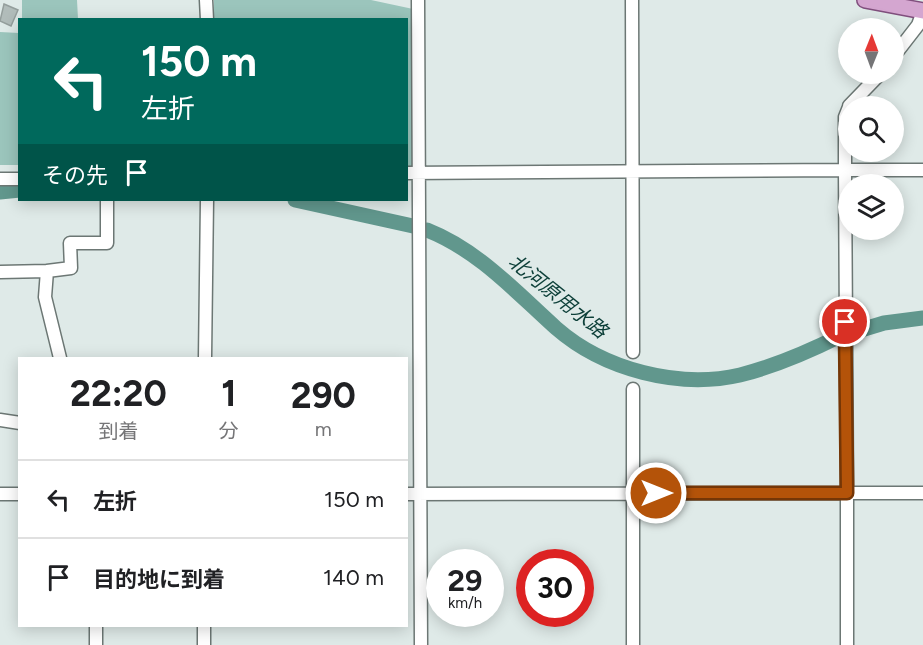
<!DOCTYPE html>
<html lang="ja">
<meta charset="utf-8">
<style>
body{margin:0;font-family:Figtree,"Noto Sans JP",sans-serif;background:#f6f6f6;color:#202124;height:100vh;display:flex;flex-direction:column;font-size:22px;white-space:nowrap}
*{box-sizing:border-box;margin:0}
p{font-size:20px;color:#757577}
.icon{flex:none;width:33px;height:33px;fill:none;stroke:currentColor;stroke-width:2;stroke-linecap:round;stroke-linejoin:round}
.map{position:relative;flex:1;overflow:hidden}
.sheet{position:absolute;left:18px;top:357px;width:390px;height:270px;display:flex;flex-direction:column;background:#fff;border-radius:0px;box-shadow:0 3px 15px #0003}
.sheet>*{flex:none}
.guide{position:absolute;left:18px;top:18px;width:390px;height:183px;border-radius:0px;box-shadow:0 3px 15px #0003;background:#00695c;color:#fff;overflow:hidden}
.needle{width:39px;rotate:1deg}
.tools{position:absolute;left:838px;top:18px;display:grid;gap:12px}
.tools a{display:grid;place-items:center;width:66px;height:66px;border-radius:50%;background:#fff;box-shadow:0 3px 15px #0003;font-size:30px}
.speed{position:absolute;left:426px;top:549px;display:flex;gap:12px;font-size:30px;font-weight:700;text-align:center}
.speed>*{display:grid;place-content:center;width:78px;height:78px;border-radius:50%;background:#fff;box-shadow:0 3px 15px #0003;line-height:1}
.speed small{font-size:15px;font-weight:400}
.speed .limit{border:9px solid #d22;background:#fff;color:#111}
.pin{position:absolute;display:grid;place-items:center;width:51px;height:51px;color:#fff;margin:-26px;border:3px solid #fff;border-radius:50%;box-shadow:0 2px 6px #0007}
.me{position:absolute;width:66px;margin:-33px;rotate:90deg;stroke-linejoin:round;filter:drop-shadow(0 0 4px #0008)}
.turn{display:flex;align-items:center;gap:21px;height:126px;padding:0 24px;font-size:27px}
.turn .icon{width:78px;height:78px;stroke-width:2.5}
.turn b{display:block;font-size:42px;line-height:51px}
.then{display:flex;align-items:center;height:57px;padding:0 24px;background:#0003;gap:12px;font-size:22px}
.eta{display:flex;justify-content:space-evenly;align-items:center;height:102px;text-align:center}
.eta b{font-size:36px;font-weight:700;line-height:42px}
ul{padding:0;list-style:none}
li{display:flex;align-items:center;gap:18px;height:78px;padding:0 24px;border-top:2px solid #e0e0e0}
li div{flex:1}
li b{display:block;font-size:22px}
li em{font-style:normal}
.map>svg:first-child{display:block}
</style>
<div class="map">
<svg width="923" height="645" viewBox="0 0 923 645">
<rect width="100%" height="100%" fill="#dfeae8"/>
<path fill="#9bc5bc" d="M22,0h55l1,19h-56z
M214,0h157l42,9 3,158h-9l-1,-147h-192z
M0,32l19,1v132h-19z"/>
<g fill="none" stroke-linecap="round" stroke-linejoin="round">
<path stroke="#61978d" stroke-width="2" d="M9,173h11"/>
<path stroke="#61978d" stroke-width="15" d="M0,192l20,-2
M295,200l118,26
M427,230c51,20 89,62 129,98 48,42 123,61 184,47 36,-9 70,-24 102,-40
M851,333l33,-10 39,-5"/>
</g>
<path fill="#b1bcba" stroke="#949e9c" stroke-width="1.5" d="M4,4l14,6 -7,16 -11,-5z"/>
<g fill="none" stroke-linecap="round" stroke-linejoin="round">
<defs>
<path id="minor" d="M206,0l1,20
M418,0l3,645
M632,0l1,352
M894,56l24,-31 5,-14
M849,106l31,-32
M849,107l-4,10v53h78
M406,173l439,-3 2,323 -441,1
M0,179h20
M47,271l24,-3 -1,-25h37v-43
M0,272l47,-1 -2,26 15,61
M205,358l2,-158
M633,389v256
M0,420l20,3
M0,494h20
M204,626v19
M96,645v-19
M847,645v-152h76"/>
<path id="major" d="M865,0l58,11"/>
</defs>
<use href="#minor" stroke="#6c7774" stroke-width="15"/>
<use href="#major" stroke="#804f7d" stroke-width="18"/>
<use href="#minor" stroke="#fff" stroke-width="12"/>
<use href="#major" stroke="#d4a6d0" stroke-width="15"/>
</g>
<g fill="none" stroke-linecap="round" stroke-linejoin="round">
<defs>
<path id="route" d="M656,493h191l-2,-171"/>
</defs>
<use href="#route" stroke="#753606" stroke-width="15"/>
<use href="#route" stroke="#b45309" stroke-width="10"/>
</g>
<g text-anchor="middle" stroke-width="4.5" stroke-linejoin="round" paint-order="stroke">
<g font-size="20" font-style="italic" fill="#0c3f38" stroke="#dfeae8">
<text transform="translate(558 296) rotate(39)" y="7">北河原用水路</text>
</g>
</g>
</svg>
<div class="tools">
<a><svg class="needle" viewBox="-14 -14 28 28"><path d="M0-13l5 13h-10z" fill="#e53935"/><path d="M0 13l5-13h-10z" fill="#757577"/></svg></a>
<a><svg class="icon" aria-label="search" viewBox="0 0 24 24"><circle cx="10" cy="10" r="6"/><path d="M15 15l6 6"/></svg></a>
<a><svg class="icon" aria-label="layers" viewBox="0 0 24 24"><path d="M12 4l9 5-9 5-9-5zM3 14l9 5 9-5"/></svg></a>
</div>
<div class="speed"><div>29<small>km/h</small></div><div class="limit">30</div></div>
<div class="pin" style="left:845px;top:322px;background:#d93025"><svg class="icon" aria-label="arrive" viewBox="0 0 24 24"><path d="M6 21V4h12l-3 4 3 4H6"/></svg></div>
<svg class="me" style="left:656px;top:493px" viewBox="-20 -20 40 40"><circle r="17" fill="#b45309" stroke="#fff" stroke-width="3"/><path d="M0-11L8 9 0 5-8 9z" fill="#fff"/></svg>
<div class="guide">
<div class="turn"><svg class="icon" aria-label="left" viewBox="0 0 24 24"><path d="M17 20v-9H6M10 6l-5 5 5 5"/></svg><div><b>150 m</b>左折</div></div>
<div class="then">その先<svg class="icon" aria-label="arrive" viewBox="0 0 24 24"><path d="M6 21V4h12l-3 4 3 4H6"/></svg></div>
</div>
<section class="sheet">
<div class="eta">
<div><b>22:20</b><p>到着</p></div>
<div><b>1</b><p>分</p></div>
<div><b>290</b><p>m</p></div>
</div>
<ul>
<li><svg class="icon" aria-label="left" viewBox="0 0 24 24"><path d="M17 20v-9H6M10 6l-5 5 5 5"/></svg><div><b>左折</b></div><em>150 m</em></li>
<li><svg class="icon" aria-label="arrive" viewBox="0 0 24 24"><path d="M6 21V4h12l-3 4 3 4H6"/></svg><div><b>目的地に到着</b></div><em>140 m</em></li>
</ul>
</section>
</div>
